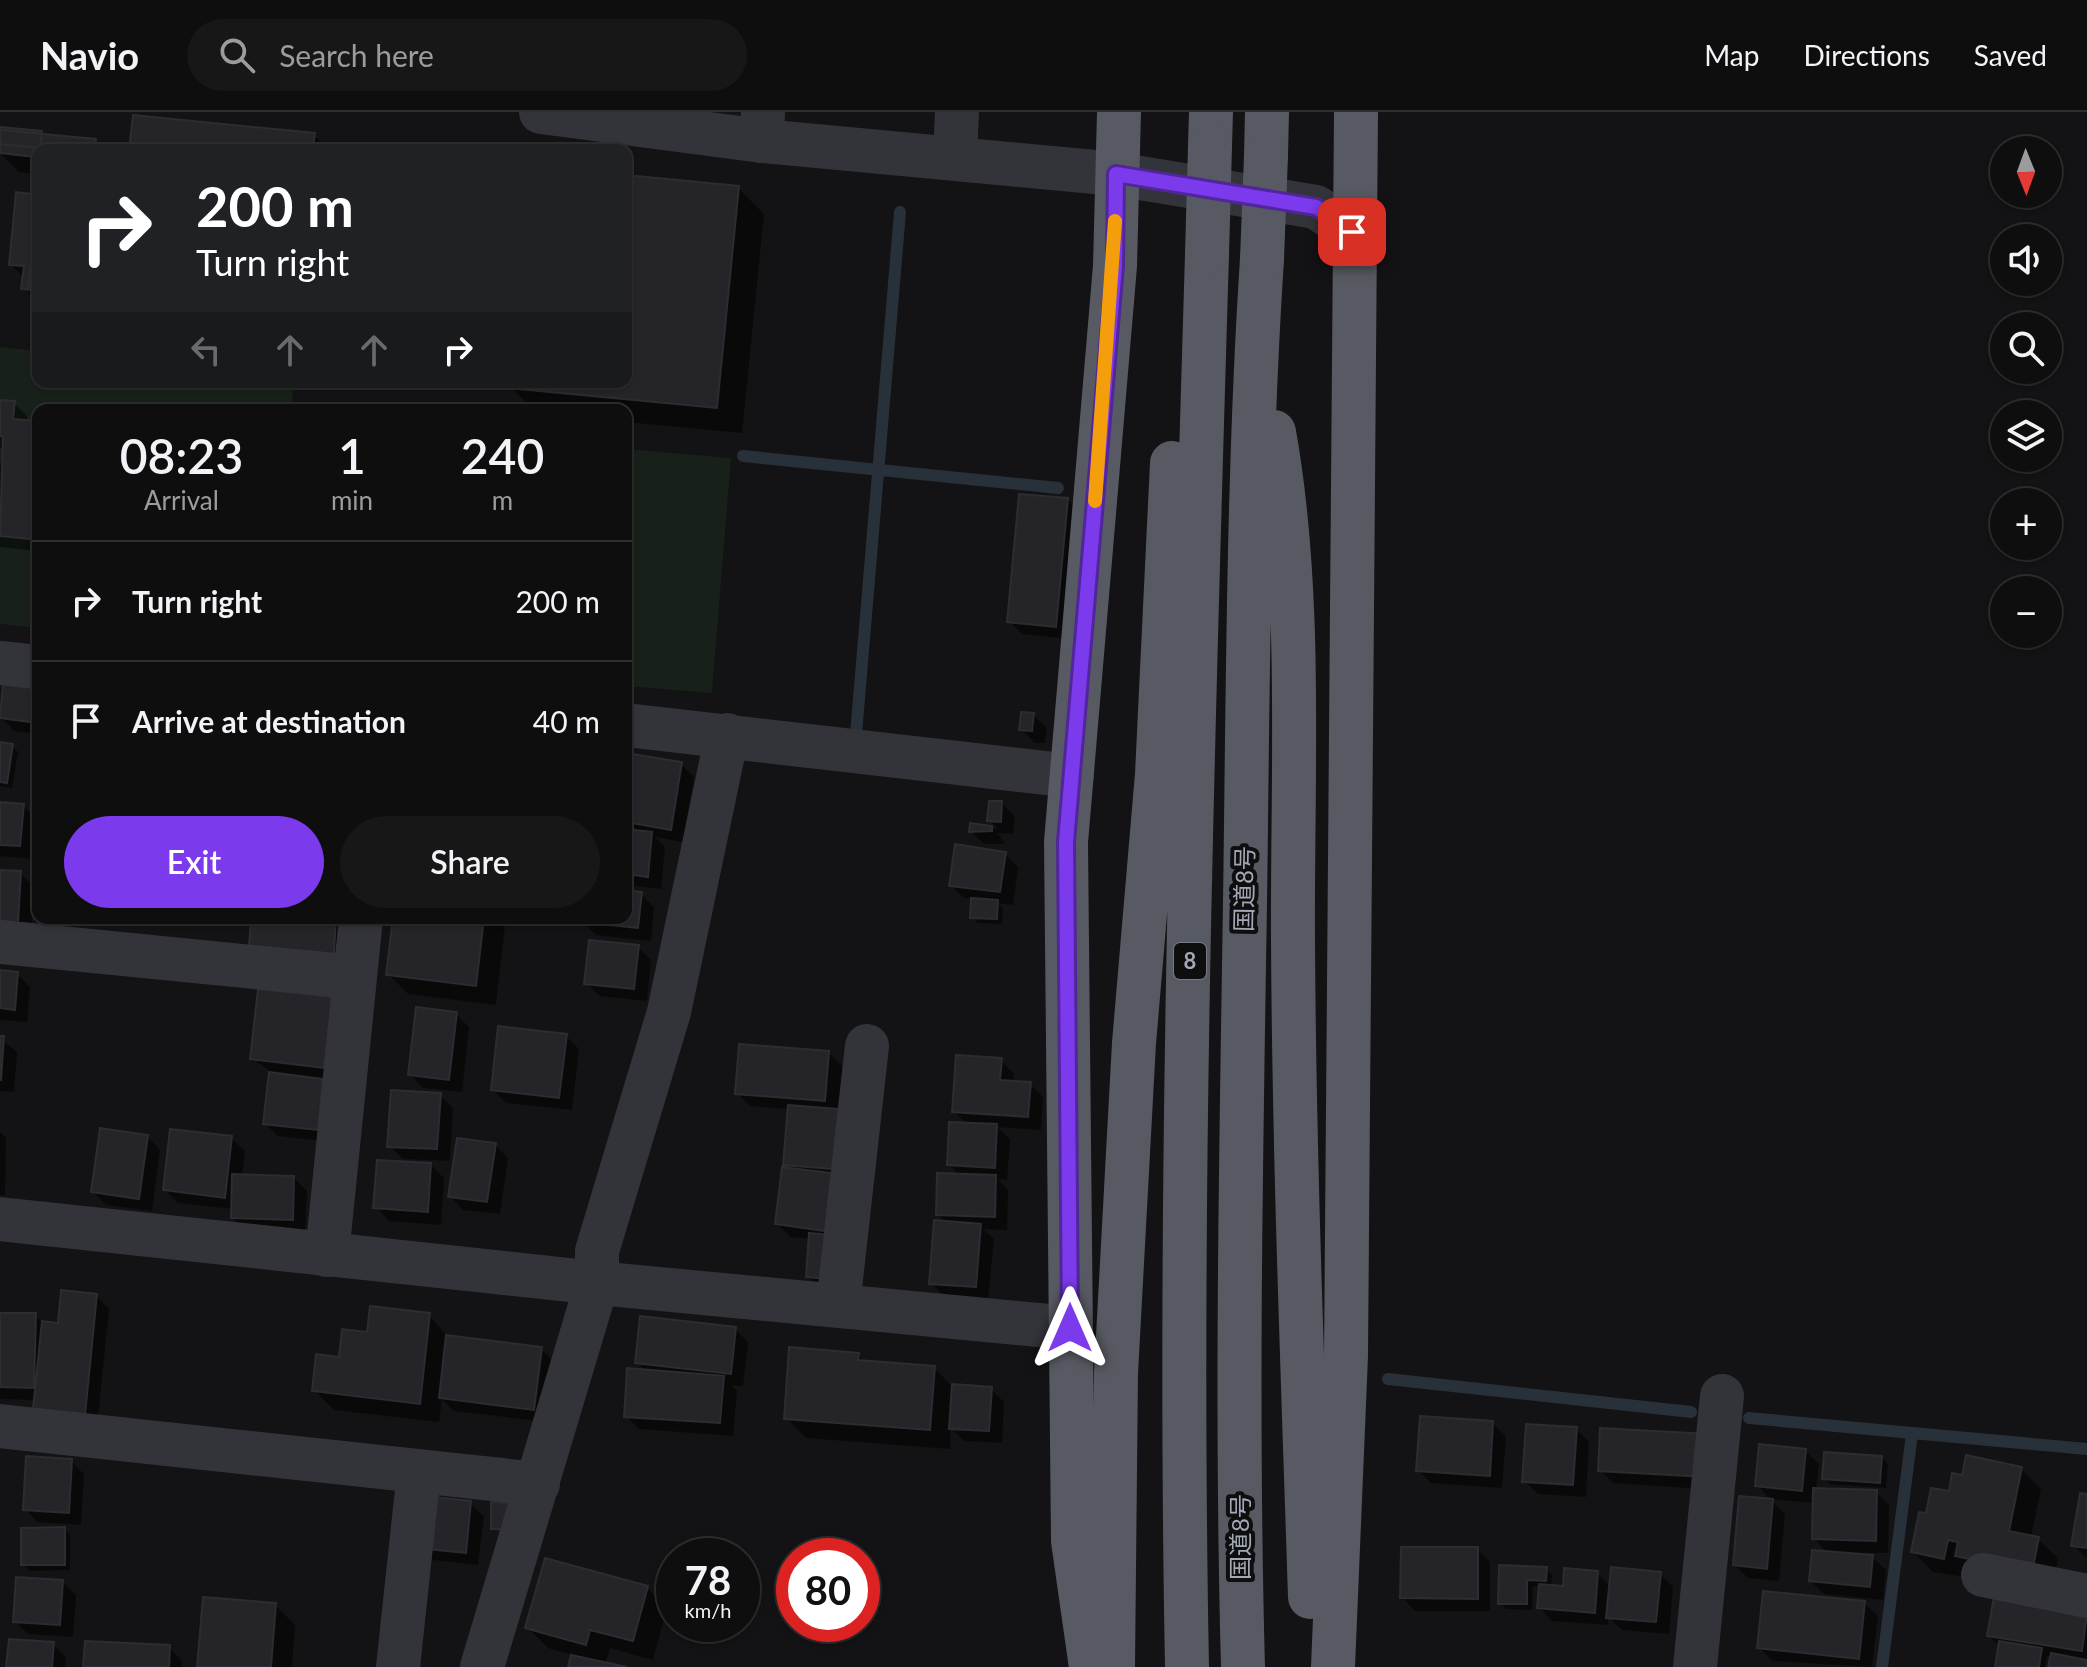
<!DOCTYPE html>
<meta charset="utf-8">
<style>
body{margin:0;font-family:Lato,"Noto Sans JP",sans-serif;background:#171718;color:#f1f3f6;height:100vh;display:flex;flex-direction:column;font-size:30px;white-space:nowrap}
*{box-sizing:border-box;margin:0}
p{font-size:26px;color:#9b9c9e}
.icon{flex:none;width:44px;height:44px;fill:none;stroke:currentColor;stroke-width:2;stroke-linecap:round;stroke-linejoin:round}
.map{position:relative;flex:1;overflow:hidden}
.details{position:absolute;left:32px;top:292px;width:600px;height:520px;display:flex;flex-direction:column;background:#0e0e0f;border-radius:16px;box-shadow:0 2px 6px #0004,0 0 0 2px #2e2e2f}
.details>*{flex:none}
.banner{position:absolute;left:32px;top:32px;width:600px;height:244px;border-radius:16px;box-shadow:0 2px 6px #0004,0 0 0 2px #2e2e2f;background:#202124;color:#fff;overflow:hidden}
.needle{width:52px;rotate:179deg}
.fabs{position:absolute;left:1990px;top:24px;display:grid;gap:16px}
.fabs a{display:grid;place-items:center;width:72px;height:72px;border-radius:50%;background:#0e0e0f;box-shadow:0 2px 6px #0004,0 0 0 2px #2e2e2f;font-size:40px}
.speed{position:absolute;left:656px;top:1426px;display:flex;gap:16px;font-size:40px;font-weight:700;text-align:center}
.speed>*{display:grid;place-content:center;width:104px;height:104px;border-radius:50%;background:#0e0e0f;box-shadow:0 2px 6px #0004,0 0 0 2px #2e2e2f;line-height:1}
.speed small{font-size:20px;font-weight:400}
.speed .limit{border:12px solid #d22;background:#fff;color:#111}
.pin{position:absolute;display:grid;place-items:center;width:68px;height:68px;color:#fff;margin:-34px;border-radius:16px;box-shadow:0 4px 12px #0006}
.me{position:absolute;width:88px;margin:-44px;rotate:0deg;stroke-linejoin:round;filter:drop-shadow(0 0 6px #0008)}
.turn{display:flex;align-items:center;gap:28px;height:168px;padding:0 32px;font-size:36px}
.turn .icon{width:104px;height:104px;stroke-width:2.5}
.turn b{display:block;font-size:56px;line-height:68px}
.lanes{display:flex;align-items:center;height:76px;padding:0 32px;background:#0003;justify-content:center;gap:40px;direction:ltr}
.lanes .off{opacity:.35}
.eta{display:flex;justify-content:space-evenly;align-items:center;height:136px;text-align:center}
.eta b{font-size:48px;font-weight:600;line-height:56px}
.action{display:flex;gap:16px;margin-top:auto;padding:16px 32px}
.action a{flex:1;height:92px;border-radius:48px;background:#7c3aed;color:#fff;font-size:32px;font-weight:600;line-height:92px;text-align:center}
.action a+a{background:#171718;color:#f1f3f6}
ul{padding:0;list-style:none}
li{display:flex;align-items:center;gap:24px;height:120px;padding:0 32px;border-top:2px solid #2e2e2f}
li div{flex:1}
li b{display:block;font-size:30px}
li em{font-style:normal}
header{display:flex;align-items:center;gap:48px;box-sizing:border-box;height:112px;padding:0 40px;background:#0e0e0f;border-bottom:2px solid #2e2e2f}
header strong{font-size:38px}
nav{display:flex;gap:44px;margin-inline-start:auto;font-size:28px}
.search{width:560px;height:72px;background:#171718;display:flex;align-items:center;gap:20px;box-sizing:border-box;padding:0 28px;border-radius:44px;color:#9b9c9e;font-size:30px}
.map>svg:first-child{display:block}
</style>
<header>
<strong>Navio</strong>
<div class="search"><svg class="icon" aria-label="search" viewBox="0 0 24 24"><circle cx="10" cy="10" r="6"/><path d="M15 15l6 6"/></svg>Search here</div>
<nav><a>Map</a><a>Directions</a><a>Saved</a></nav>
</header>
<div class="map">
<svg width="2087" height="1555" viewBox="0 0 2087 1555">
<rect width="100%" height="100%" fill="#131214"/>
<path fill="#18201a" d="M0,235l38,4v31h256l-3,28h-253v218l-38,-4z
M626,337l105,9 -19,235 -86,-7z"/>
<path fill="#0007" d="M0,20l95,9 9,9h-66v153l-14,-15 1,-10 -14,-13 23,-69 2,-22 -17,-2 -19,-19z
M314,23l15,15h-198z
M626,65l112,11 26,26 -22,219 -116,-11v-12h-93l-22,-23v-5h115z
M275,270h43v4z
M0,290l14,1 13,13v6l11,1v128l-38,-4v-82l4,-17h-4z
M1068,388l13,13 -12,126 -47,-5 -13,-13z
M38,579v43l-24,-3 -13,-14z
M1033,603l14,13 -2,15h-10l-14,-14z
M0,632l12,2 6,6 -6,36 -12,-2z
M626,643l55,9 13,13 -11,65 -28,-5 10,10 -4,42 -35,-4z
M1002,691l13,14 -2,17 -16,-1 8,11h-21l-13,-13v-5l27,3 -9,-9z
M0,692l23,2 13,13 -4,40 -32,-3z
M1005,742l13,13 -5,38 -15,-2 5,5 -1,16 -24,-1 -6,-6 1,-18 -9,-1 -13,-13z
M0,760l20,1 14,14 -3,48 -31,-1z
M626,780l15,2 13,13 -3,34 -55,-6 -14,-13 1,-4h43z
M253,806h90l3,48z
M395,806h104l6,7 -9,80 -88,-11 -20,-20z
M638,835l13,13 -4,41 -47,-5 -14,-13z
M0,860l17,2 13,13 -3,35 -27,-2z
M260,879l76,89 -17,-2 16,16 -5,48 -52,-6 -13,-13 6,-51 -19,-14z
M456,902l13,13 -7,65 -39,-4 -13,-14z
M566,924l13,13 -7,61 -66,-7 -13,-13z
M0,926l17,14 -3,40 -14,-1z
M829,941l13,13 -8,218 -19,-1 -7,-6 2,-38 -19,-2 -14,-13 13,-54 -5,-6 4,-55 -39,-3 -13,-13z
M1001,948l13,14 -1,9 17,1 13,13 -2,33 -44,-3 13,12 -3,41 -9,-1 10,11 -1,40 -24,-1 11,10 -6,61 -44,-4 -13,-13 15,-60 -8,-9 22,-38 -11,-12 18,-39 -13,-14z
M440,983l13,13 -3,53 -47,-2 -13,-13z
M0,1020l6,6 -1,57h-5z
M147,1024l13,14 -8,61 -46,-6 -13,-13z
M231,1026l14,13 -3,25 52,2 13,13 -2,42 -59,-2 -13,-13v-9l-55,-6 -13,-13z
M495,1033l13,13 -8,56 -37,-4 -13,-14z
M431,1053l13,13 -3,47 -52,-4 -13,-14z
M96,1184l13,13 -12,118 -62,-27 -35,-1v-84h35l8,8 17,2z
M429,1203l20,23 92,11 13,13 -7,60 -93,-11 -12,-12 -3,23 -105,-12 -20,-20 55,-56z
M735,1217l13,13 -5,44 -12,-1 6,6 -4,45 -94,-7 -13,-13 20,-44 -9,-10z
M858,1243l8,8 68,5 18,18 39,3 13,13 -2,41 -38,-2 -13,-13 -1,21 -144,-11 -20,-20z
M1492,1311l14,13 -4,52 -71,-5 -13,-13z
M1576,1317l13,13 -3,55 -48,-3 -14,-13z
M1721,1337l-3,41 -105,-7 -13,-13z
M1805,1339l14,13 -3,26 60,2 13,13 -1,48h-28v3l12,1 14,13 -3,30 -59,-6 -13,-13 17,-28 -14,-14v-36l-44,-4 -13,-14z
M1882,1346l6,6 -2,24 -56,-4 -6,-6z
M71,1349l13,13 -3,51 -43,-3 -13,-13z
M2021,1357l20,20 -10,48 7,2 20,19 -6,32 -119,-18 -20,-20 15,-37 35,-37z
M2087,1384v62l-14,-13z
M1772,1389l13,13 -6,67 -31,-3 -13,-13z
M470,1391l14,14 -6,48 -45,-5 -14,-13z
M64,1417l6,6v35l-40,1 -7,-6z
M1477,1437l13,13v49h-75l-13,-14z
M1501,1455l45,2 6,6 -1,12 14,1 32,-15 14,14 49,-13 13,13 -4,47 -47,-4 -14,-13v8l-56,-4 -13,-14 2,-21h-8l-1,24 -26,-1 -6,-6z
M62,1470l14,13 -3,42 -45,-3 -13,-13z
M647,1476l20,20 -14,52 -43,-12 -5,16 12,3h-47l3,-12 -25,-7 -20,-20z
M1864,1491l14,13 -6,51 -100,-6 -13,-14z
M275,1493l20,20 -3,42h-93z
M2087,1502v53h-37l2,-10 -5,-1 -2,11h-48l3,-20 -11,-11z
M53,1532l13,14 -1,9h-57z
M169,1535l13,14v6h-97z"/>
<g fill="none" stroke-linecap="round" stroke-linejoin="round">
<path stroke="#283139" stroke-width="12" d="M743,344l315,32
M856,622l44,-522
M1388,1267l303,33
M1749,1306l338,31
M1882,1555l30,-233"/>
</g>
<path fill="#252529" stroke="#2c2c31" stroke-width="2" d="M133,3l182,18 -2,17h-184z
M0,15l42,4 -2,17 -40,-4z
M0,18l96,9 -1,11h-57v141l-17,-2 3,-23 -15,-1 7,-73 16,2 3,-37 -35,-4z
M626,63l113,11 -22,222 -209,-20 1,-6h117z
M30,156l8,1v22l-10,-1z
M0,288l15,1 -2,18 25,2v119l-38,-4 3,-99 -3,-1z
M1019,382l49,4 -12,129 -49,-5z
M3,572l35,5v34l-38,-5z
M1021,600l13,1 -2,18 -13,-1z
M0,630l13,2 -6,39 -7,-1z
M626,641l56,9 -11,68 -45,-8z
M989,689h13l-1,21 -14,-1z
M0,690l24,2 -4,42 -20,-1z
M970,711l22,3v5l-23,1z
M626,717l26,3 -4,45 -22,-3z
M955,732l51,8 -6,40 -51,-6z
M0,758l21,1 -3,52 -18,-1z
M626,778l16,2 -4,36 -58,-6 1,-4h45z
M971,786l27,2 -1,19 -27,-1z
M251,806h85l-2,36 -85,-8z
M393,806h91l-8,68 -90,-11z
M589,828l50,5 -5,44 -50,-5z
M0,858l18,2 -3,38 -15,-2z
M258,877l74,8 -8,71 -74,-9z
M416,895l41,5 -8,68 -41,-5z
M498,914l69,8 -8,64 -68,-8z
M0,924h4l-3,44h-1z
M739,932l90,7 -4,50 -90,-7z
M956,943l46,3 -2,22 31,2 -3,35 -76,-5z
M269,960l54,7 -5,51 -55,-6z
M391,978l50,3 -4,56 -50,-2z
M788,993l62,5 -5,60 -62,-5z
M949,1010l48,2 -2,44 -48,-3z
M100,1016l48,7 -9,64 -48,-7z
M170,1017l62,7 -7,62 -62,-8z
M457,1026l39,5 -9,59 -39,-5z
M377,1048l54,3 -3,49 -55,-4z
M782,1055l50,6 -7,58 -50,-7z
M937,1061l59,2 -1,42 -59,-2z
M232,1062l62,2 -1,44 -62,-2z
M934,1108l47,4 -5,63 -47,-3z
M809,1121l22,2 -2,44 -23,-2z
M61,1178l36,4 -12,121 -52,-6 9,-88 16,2z
M370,1194l60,7 -10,91 -108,-13 4,-37 23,3 3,-28 25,3z
M0,1201h36l-2,75 -34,-1z
M640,1204l96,11 -5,47 -96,-11z
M446,1223l96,12 -8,63 -95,-12z
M789,1235l70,6 -1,7 77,6 -5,64 -146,-11z
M627,1256l97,8 -4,47 -96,-6z
M952,1272l40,3 -3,44 -40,-2z
M1420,1304l73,5 -3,55 -74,-5z
M1526,1312l51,3 -4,58 -51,-3z
M1600,1316l108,6 -2,43 -108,-6z
M1759,1332l47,5 -4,42 -47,-5z
M1824,1340l58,4 -2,27 -58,-4z
M1966,1343l56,12 -13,64 30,6 -7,35 -77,-16 3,-14 -10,-2 -4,19 -33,-7 8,-40 7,1 5,-25 18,3 3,-18 10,2z
M26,1344l46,3 -3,54 -46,-3z
M1813,1376l64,2 -1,51 -64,-2z
M2080,1381l7,1v54l-16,-2z
M423,1384l48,5 -5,52 -49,-5z
M1739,1384l34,3 -6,70 -34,-4z
M491,1390l23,1v27l-23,-1z
M65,1415v38h-44v-37z
M1401,1435h77v52l-78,-1z
M1812,1438l61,5 -3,32 -61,-6z
M545,1446l103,28 -15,55 -43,-11 -4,15 -61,-17z
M1499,1453l48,2 -1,14 -19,-1v24h-29z
M1611,1455l50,5 -5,50 -50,-4z
M1564,1456l34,3 -3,42 -58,-5 2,-24 24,2z
M16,1465l47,3 -3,45 -47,-3z
M1763,1479l102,10 -6,58 -102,-11z
M203,1485l73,6 -5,64h-74z
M1994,1485l93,15 -5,39 -95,-15z
M9,1527l45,3 -2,25h-46z
M85,1529l85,4 -1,22h-86z
M1999,1529l43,7 -3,19h-44z
M2051,1541l36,7v7h-39z
M571,1543l56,12h-59z"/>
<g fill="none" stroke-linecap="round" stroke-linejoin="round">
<path stroke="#33343a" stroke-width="44" d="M762,29l1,-29
M955,45l2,-45
M0,551l38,4
M626,613l446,51
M0,830l355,35
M0,1107l597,64 473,45
M327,1143l34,-337
M838,1194l29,-260
M0,1314l538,58
M1983,1463l104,21
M398,1555l21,-196
M482,1555l115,-384v-32l72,-239 58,-277
M1695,1555l27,-271"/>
<path stroke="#33343a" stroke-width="44" d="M541,0l221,29 354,33 200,33 36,25"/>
<path stroke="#575a62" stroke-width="44" d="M1210,34l1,-34
M1266,44l1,-44
M1274,320c29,163 18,340 19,506 1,220 10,440 17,659
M1091,1555l-18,-126 -7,-699 49,-576 4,-154
M1113,1555l3,-294 18,-330 23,-269 15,-311
M1187,1555c-9,-471 6,-942 20,-1413
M1243,1555c-7,-255 -2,-510 2,-764 3,-215 3,-430 17,-644
M1333,1555l13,-311 10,-1244"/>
<path stroke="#575a62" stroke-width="44" d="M1207,142l3,-108
M1262,147l4,-103"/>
</g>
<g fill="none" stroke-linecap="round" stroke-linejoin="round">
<defs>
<path id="route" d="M1070,1216l-4,-486 49,-576 1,-92 200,33 36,25"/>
</defs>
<use href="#route" stroke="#51269a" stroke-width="20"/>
<use href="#route" stroke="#7c3aed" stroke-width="14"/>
<path stroke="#f59e0b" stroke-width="14" d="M1095,389l20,-280"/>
</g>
<g text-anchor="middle" stroke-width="8" stroke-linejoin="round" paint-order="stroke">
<rect fill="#0e0e0f" stroke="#767a84" stroke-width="2" x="1174" y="831" width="32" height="36" rx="6"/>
<g font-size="22" font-weight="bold" fill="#a3a8b6">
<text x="1190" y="857">8</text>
</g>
<g font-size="24" fill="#a3a8b6" stroke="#0e0e0f">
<text transform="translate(1245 777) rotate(-89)" y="8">国道8号</text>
<text transform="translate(1241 1425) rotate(-90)" y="8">国道8号</text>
</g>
</g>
</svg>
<div class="fabs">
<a><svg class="needle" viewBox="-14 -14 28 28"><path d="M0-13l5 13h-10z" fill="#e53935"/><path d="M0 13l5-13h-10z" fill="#9b9c9e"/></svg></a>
<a><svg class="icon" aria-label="sound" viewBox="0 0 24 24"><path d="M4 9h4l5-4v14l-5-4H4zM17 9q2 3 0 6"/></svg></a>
<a><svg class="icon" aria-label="search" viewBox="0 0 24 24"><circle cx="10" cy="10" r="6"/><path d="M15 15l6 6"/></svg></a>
<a><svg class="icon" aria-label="layers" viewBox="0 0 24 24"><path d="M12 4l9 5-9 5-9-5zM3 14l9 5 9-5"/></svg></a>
<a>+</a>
<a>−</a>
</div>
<div class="speed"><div>78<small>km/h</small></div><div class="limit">80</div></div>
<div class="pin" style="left:1352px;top:120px;background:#d93025"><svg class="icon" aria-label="arrive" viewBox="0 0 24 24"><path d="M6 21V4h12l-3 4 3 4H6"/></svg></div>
<svg class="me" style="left:1070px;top:1216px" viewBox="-20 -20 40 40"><path d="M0-17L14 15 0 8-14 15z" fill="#7c3aed" stroke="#fff" stroke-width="4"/></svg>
<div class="banner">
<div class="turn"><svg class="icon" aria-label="right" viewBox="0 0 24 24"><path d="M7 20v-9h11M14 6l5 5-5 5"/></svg><div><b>200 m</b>Turn right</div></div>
<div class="lanes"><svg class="icon off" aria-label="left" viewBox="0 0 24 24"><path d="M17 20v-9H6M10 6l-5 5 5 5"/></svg><svg class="icon off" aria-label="ahead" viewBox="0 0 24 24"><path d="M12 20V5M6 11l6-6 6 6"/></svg><svg class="icon off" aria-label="ahead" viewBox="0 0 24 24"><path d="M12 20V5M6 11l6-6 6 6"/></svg><svg class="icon" aria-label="right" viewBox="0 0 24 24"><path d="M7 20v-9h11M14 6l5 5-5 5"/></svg></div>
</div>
<section class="details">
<div class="eta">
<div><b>08:23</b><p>Arrival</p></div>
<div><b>1</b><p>min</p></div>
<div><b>240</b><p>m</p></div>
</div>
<ul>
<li><svg class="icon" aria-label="right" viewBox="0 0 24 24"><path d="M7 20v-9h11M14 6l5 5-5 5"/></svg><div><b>Turn right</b></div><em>200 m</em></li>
<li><svg class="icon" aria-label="arrive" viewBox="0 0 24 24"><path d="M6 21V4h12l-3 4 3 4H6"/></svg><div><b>Arrive at destination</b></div><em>40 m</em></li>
</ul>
<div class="action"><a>Exit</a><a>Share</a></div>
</section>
</div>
